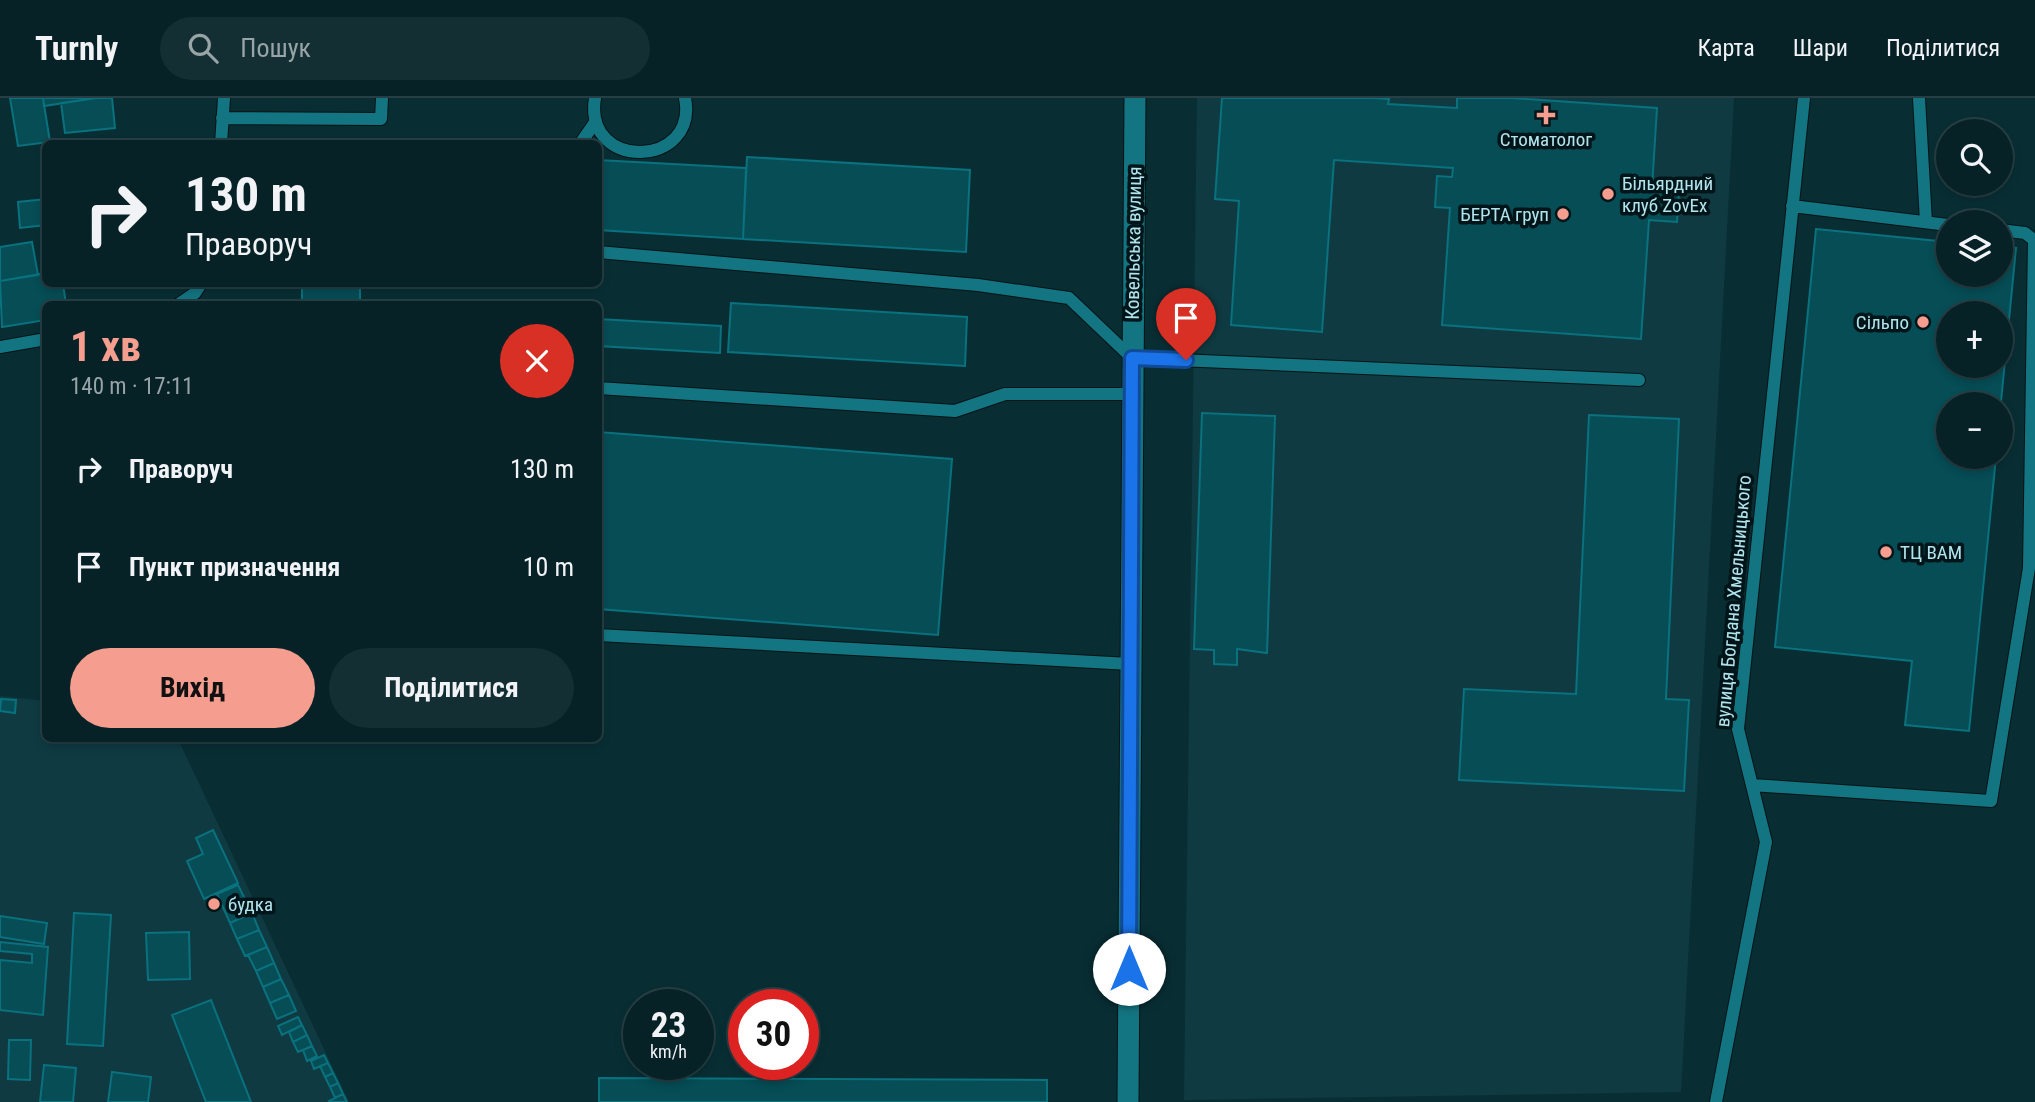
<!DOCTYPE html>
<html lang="uk">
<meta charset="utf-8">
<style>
body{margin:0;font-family:"Roboto Condensed",sans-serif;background:#142f33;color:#f1f3f6;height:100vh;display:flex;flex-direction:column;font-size:26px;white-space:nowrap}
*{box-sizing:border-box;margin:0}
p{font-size:23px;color:#98a4a7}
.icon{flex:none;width:38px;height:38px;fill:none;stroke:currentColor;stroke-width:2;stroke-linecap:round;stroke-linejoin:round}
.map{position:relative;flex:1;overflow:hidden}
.sheet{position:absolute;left:42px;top:203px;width:560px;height:441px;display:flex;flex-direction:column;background:#062227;border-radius:10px;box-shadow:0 4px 10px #0003,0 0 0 2px #273f44}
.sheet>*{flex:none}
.banner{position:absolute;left:42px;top:42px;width:560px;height:147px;border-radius:10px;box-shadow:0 4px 10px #0003,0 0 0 2px #273f44;background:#062227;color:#f1f3f6;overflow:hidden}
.buttons{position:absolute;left:1936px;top:21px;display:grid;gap:14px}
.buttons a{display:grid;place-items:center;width:77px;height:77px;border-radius:50%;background:#062227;box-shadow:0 4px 10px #0003,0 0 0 2px #273f44;font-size:35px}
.speed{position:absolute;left:623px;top:891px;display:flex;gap:14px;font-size:35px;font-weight:700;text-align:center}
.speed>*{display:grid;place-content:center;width:91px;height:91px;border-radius:50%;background:#062227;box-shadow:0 4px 10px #0003,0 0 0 2px #273f44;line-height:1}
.speed small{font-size:18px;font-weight:400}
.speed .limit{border:10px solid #d22;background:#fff;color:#111}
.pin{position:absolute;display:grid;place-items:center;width:60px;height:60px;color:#fff;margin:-72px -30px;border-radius:50% 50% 50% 0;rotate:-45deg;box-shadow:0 0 7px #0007}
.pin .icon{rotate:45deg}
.me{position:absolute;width:77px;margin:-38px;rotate:0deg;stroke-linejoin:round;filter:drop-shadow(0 0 5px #0008)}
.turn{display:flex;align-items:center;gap:24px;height:147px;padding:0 28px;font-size:32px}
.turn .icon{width:91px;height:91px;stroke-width:2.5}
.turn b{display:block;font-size:49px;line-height:60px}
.round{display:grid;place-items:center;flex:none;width:74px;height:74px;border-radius:37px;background:#142f33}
.headline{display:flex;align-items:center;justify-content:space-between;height:119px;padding:0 28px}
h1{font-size:42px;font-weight:700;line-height:52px;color:#f59d8f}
.primary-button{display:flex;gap:14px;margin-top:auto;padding:14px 28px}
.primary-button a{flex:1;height:80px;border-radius:42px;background:#f59d8f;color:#111;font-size:28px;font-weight:700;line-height:80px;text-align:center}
.primary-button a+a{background:#142f33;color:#f1f3f6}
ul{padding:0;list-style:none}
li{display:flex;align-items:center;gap:21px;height:98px;padding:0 28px}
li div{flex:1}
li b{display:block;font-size:26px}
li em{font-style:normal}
header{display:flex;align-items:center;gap:42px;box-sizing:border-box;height:98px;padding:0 35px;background:#062227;border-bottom:2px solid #273f44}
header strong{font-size:33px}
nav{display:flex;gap:38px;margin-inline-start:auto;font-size:24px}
.search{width:490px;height:63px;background:#142f33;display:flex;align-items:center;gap:18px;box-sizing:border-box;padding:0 24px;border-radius:38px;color:#98a4a7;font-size:26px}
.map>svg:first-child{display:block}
</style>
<header>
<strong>Turnly</strong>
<div class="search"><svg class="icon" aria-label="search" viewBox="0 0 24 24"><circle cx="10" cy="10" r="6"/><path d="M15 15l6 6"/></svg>Пошук</div>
<nav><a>Карта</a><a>Шари</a><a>Поділитися</a></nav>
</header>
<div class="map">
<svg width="2035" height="1004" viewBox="0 0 2035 1004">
<rect width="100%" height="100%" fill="#082e34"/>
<path fill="#0f3a41" d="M1197,0h537l-53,994 -497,8z
M0,598l45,5 1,37 132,1 171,363h-349z"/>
<path fill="#064d56" stroke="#0a717e" stroke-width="2" fill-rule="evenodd" d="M10,0h33l7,44 -32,4z
M43,0h53l-52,8z
M96,0h16l3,30 -50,5 -4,-30z
M1222,0h152l15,1 -1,5 69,4v-10h55l145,10 -5,80 27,2 -2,32 -28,-2 -8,119 -199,-14 8,-117 -15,-1 2,-31 15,1 1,-9 -119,-8 -12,172 -91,-7 8,-124 -24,-2z
M747,59l223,13 -4,82 -223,-13z
M598,62l148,8 -3,71 -145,-9z
M46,101v26l-26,3 -2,-26z
M1816,131l132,13v33h52v-28l16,1 -16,164v-8h-52v53h48l-27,274 -64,-6 7,-64 -137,-14zM1948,215h52v53h-52z
M32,144l6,33 -38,6v-34z
M46,175v11h17l3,20h-20v16l-44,7 -2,-46z
M302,186h58v20h-58z
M731,205l236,14 -2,49 -237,-14z
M598,221l123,7 -1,27 -122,-7z
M1202,315l73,3 -8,237 -30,-4v16l-23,-1v-14l-20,-1z
M1589,317l90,4 -13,280 23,1 -5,91 -225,-11 5,-91 112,5z
M598,334l354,27 -14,176 -340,-26z
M1,601l15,1 -1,13 -15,-2z
M213,732l25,53 -34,16 -17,-38 16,-7 -7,-16z
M238,787l14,28 -22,10 -13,-29z
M216,801l3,7 -7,3 -3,-7z
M74,815l37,2 -8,131 -36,-2z
M252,815l7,17 -22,9 -7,-16z
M0,818l47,7 -3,21 -44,-7z
M259,832l8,17 -22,9 -8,-17z
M189,834l1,47 -42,1 -2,-47z
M0,844l48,5 -5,68 -43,-5v-50l32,3v-9l-32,-3z
M267,849l7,16 -18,8 -8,-16z
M274,865l7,16 -18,8 -7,-16z
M281,881l8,16 -19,8 -7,-16z
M289,897l7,16 -19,8 -7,-16z
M211,902l40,102h-45l-34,-87z
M298,919l4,8 -20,10 -4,-9z
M302,927l5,10 -14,7 -4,-10z
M307,937l5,11 -14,6 -5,-10z
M9,942h22l-1,40 -22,-1z
M312,948l5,10 -10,5 -4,-11z
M324,957l4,8 -14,6 -3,-8z
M328,965l5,10 -8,4 -5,-11z
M44,967l32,3 -3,34h-33z
M112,974l39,5 -3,25h-40z
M333,975l5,10 -8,4 -5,-10z
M599,980l448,2v22h-448z
M338,985l5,11 -8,4 -5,-11z
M343,996l4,8h-17l-1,-1z"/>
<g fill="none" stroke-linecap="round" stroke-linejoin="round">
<defs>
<path id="lane" d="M595,0c-12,74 104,70 90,0
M1919,0l7,124
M222,20l159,1 1,-21
M221,46l3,-46
M580,46l16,-23
M1792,108l156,19
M598,154l380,33 91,13 63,60 507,22
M179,206l16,-11 6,-9
M0,249l46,-8
M598,290l357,23 50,-17h127
M598,537l532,29
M1752,687l239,16 38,-233 5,-328 -9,-7 -25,-3
M1716,1004l50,-260 -28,-113 66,-631"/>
<path id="street" d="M1128,1004l7,-1004"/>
</defs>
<use href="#lane" stroke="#051416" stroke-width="14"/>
<use href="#street" stroke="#051416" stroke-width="23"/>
<use href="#lane" stroke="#137582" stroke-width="12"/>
<use href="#street" stroke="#137582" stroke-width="21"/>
</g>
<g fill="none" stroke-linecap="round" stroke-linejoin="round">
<defs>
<path id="route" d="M1129,871l3,-611 54,2"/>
</defs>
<use href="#route" stroke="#114b97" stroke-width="18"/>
<use href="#route" stroke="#1a73e8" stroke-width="12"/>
</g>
<g fill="#f59d8f" stroke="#001519" stroke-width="2.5">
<path d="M1542.5 6.5h7v7h7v7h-7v7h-7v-7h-7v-7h7z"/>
<circle cx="1608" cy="96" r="7"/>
<circle cx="1563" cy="116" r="7"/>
<circle cx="1923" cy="224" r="7"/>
<circle cx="1886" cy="454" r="7"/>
<circle cx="214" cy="806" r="7"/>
</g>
<g text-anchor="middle" stroke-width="7" stroke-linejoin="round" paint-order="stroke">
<g font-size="19" fill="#b2e4ed" stroke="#001519" text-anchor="start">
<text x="1546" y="48" text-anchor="middle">Стоматолог</text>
<text x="1622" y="92">Більярдний<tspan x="1622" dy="22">клуб ZovEx</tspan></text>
<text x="1549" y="123" text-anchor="end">БЕРТА груп</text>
<text x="1909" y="231" text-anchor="end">Сільпо</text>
<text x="1900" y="461">ТЦ ВАМ</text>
<text x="228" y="813">будка</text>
</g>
<g font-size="19" fill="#b2e4ed" stroke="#001519">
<text transform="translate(1133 145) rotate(-89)" y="7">Ковельська вулиця</text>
<text transform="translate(1733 503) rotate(-85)" y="7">вулиця Богдана Хмельницького</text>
</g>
</g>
</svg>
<div class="buttons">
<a><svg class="icon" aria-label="search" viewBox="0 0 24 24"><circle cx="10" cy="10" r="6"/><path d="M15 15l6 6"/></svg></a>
<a><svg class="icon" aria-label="layers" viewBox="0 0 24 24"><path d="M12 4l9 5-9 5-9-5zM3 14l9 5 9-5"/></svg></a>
<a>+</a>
<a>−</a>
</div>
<div class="speed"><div>23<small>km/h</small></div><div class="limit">30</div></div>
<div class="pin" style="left:1186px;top:262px;background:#d93025"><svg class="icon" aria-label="arrive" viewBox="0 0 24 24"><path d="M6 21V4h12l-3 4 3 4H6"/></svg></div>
<svg class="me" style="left:1129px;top:871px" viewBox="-20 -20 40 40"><circle r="19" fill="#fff"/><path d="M0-13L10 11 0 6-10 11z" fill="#1a73e8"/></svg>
<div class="banner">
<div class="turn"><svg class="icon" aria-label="right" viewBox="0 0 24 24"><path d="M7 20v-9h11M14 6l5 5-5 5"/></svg><div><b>130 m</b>Праворуч</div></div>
</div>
<section class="sheet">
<div class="headline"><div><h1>1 хв</h1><p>140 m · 17:11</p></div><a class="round" style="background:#d93025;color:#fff"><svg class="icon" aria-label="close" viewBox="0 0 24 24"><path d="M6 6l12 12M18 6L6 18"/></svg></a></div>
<ul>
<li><svg class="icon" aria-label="right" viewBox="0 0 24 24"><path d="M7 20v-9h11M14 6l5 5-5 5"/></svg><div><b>Праворуч</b></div><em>130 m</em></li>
<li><svg class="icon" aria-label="arrive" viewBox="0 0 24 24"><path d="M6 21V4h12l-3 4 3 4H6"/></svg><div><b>Пункт призначення</b></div><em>10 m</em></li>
</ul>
<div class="primary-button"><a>Вихід</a><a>Поділитися</a></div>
</section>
</div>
